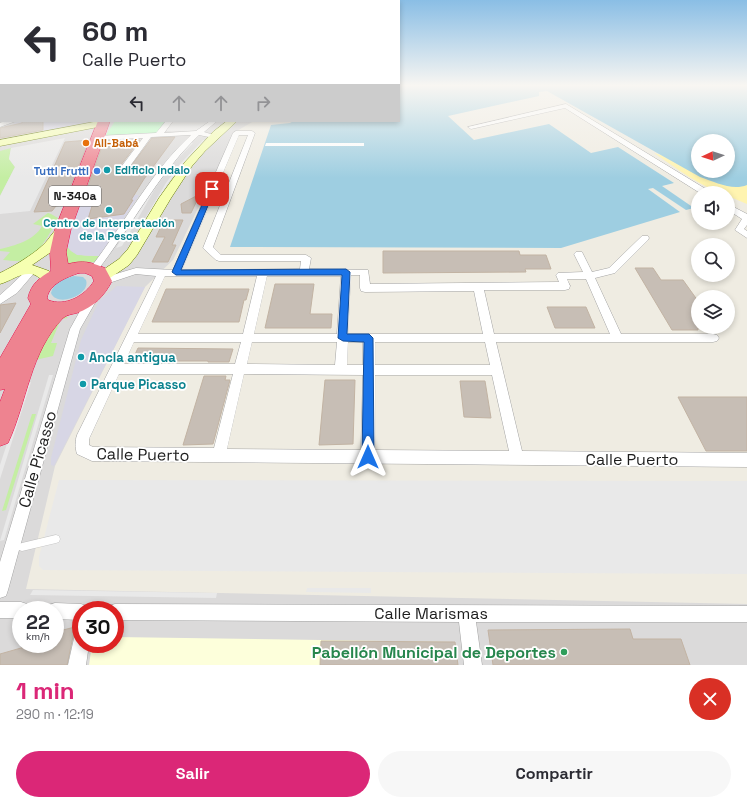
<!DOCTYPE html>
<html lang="es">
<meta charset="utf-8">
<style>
body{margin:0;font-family:"Space Grotesk",sans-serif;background:#f7f7f7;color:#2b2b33;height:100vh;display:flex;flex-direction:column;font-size:15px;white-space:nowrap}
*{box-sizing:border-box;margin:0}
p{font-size:13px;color:#7c7c81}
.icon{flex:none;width:22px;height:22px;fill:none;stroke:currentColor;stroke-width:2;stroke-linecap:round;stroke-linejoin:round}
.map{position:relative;height:665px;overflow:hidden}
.panel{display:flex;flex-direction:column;background:#fff;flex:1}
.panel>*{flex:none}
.top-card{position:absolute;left:0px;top:0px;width:400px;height:122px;box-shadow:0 2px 6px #0003;background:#fff;color:#2b2b33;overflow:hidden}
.needle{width:26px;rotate:266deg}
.fabs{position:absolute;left:691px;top:134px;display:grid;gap:8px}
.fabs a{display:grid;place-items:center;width:44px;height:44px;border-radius:50%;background:#fff;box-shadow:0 2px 6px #0003;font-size:20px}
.speed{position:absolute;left:12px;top:601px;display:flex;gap:8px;font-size:20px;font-weight:700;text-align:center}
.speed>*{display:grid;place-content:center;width:52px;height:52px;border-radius:50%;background:#fff;box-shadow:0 2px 6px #0003;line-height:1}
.speed small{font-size:10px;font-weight:400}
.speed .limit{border:6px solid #d22;background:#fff;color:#111}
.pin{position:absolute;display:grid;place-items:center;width:34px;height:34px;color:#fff;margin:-17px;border-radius:8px;box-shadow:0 2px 6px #0006}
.me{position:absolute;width:44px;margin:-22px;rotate:0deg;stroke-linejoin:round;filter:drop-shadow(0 0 3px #0008)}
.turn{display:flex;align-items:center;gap:14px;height:84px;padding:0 16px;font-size:18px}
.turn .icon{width:52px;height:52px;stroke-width:2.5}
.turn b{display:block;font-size:28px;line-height:34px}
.lanes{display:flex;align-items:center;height:38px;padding:0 16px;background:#0003;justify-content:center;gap:20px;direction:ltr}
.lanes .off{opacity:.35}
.round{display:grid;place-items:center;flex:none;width:42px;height:42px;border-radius:21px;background:#f7f7f7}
.overview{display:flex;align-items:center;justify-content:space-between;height:68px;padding:0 16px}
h1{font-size:24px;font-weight:800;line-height:30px;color:#db2777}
.cta{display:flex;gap:8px;margin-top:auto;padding:8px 16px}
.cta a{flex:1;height:46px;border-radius:24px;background:#db2777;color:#fff;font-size:16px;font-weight:800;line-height:46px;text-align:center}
.cta a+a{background:#f7f7f7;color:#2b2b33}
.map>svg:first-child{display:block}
</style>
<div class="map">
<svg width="747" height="665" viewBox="0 0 747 665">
<rect width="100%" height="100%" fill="#efece2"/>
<path fill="#dbdada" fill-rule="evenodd" d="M0,85l1,36h253l-19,11 -62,128 -28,27 -90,179 -29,123 721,15v61h-747zM21,610h34v34h-34zM81,610h34v34h-34z"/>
<path fill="#fdffdb" d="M115,637l340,5 2,23h-368l3,-21h23z"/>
<path fill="#c4eea3" d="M11,148l-2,11 6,8 -15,29v-45z
M48,213l3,1 7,4c-7,13 -20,40 -36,43 -6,1 -13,-1 -19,-1l7,-8 -10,-1v-2c14,-3 35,-9 42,-23l-9,-2z
M68,248c8,9 21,8 32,8l-5,6 -24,2 -4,-1 -4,-14z
M66,316l2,2 -7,1 -10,24h6l-4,13 -18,4 23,-41z
M32,414h4l-30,96 -4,1z"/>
<path fill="#fff4b0" d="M654,153l44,12v6l49,8v25l-19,-8v-3c-20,0 -56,-28 -74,-40z"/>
<path fill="#bbfec4" d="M115,121h53l-12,13 -50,1z"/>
<path fill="#e9e9e9" d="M172,121h37l-9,9 -6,2 -27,-1 -1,-2z
M65,138l-35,73 -30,3v-18l15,-29 -6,-8 2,-11z
M203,140h2l-21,23 -16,20 -27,46 -3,1 28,-47 15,-20z
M190,143h3l-19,20 -18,24 -34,59 -6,2 36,-60z
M49,375h4l-49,165 -4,1z
M31,382l-31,97v-14l27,-82z
M59,480l688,1v93l-704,-4 -4,-4v-9z
M307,588h64v5l-65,-1z
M33,590l184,3 -1,5 -186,-3z"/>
<path fill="#d7d6e5" d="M17,121h46l24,2 -1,2 -43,9v-11l-13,-2 -18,4z
M104,189l24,6h11l-39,61 -23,-1 -6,-4 -5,-7 12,-35 8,-18z
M117,286l28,1 -91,179 -3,-1v-7l30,-118 18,-39z"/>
<path fill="#9ecee1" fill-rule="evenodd" d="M399,85h231l8,2 6,-2h103v100c-15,6 -32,-3 -47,-8l-153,-86 -8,1v4l-91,20 26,24 75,-16 42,29 27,-6 56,36 -12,3 32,22 -8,2 -33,-22 -5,1 32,23 -119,36 -331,-1 41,-122 19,-2 3,-2h106zM698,141h30v30h-30z
M74,276l9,1 3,3c5,15 -29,28 -35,13 2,-10 13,-15 23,-17z"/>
<path fill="#fff" d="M266,143h98v3h-99z"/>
<path fill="#c7beb5" stroke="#c2b3a3" d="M22,121h21v9l-43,8v-10l22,-5z
M175,137l-31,42 -13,21h2l-9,14 -36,5 9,-29 -11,1 18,-50 36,-1 -23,30v2l8,2 27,-36z
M89,140l-26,65 -7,1 -4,5 -18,1 31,-70z
M200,194l-9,19h-9l-1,-9z
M164,220h19l-11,25h4l-8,17h-16l13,-25h-9z
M383,251h136l1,4h26l5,14h-26l1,3 -143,1z
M635,268h18l8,12h22l15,21v29h-26z
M275,284h39l-4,30h22l-1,14h-66z
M166,289h83l-3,11h-2l-5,22h-87z
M16,303l-16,30v-28z
M547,307h39l9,21h-40z
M138,348l95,1 -4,13h-21v-1h-76z
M204,376h22l-1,4h5l-17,64 -30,1z
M325,380h30l-2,64 -34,1z
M460,381h25l6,37 -27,-1z
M678,397h69v54h-41z
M75,627l-8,38h-67v-11l35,-10h20v-12z
M630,629l3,10h48l9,26h-197l-5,-35z
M321,641l134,1 3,23h-138z"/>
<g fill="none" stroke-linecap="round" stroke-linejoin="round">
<defs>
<path id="lane" d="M56,535l3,1 1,3 -1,3 -3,1 -34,8 -3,-1 -1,-3 1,-3 3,-1z"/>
<path id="street" d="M0,90h1v4h-1z
M0,99h1v4h-1z
M566,104l143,87 1,2h-10l-135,-85 -94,21 -3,-2z
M6,121h10l-16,6v-4z
M166,121h7l-9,12 32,-2 14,-10h7l-13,11 13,4 -3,2 -15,-3c-42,40 -67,91 -102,136h-6l-2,-2 2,-2c34,-44 59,-94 100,-132l-40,2 -26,36h-3l-4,-2 25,-33 -46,2 -3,-2 3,-2 59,-3z
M236,131h16l3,2 -42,114 8,8h85l5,3 -2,11 59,1 2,14 189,-2 -3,-7 2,-2 25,-1 -9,-18 2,-2h6l10,20 17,-4 33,-32h6l1,2 -1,2 -33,33 -20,5 26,56h92l4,1 2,3 -2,3 -4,1h-217l26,109 225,2v14l-655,-6 -15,-7c-2,-7 -2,-13 0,-19l79,-159 -20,-2 -33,11 -5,-4 1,-2 37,-11 37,2 60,-137zM239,135h9l-45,113 13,12 3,1h82l-1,8 -118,1zM351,275h9v13l1,3 4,1 109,-1 9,43h-135zM165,276h92l-14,58h-105zM267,276h74l-4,58h-83zM567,279h19l24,55h-116l-10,-44h81l4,-1 1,-3zM134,342h107l-6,22h-111zM252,342h85l-2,23 -88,-1zM348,342h15v23h-16zM375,342h110l5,23h-115zM119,374h114l-19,74 -121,-1 -4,-2v-6zM244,374l119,1 -2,75 -134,-1zM375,375h117l17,76 -134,-1z
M728,204l19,10v11l-3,4 3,2v7l-12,-8 7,-11 -14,-9z
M32,267l5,3 -2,2 -18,21 -17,11v-9l9,-8 20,-19z
M94,292l4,1 1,3 -19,33 -72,261 -2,6 -6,2v-36l70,-233 20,-36z
M0,602h21l6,2 2,6h-8v8h-21z
M55,603l26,1 6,2 2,4h-8v10l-26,-1v-9h-8l2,-5z
M115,604l632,2v16h-271l6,43h-18l-5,-43 -344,-2v-10h-8l2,-4z
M81,631v13h8l-3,21h-18l7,-31z"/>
<path id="secondary" d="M99,121h7l1,2 -4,3 -103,20v-6z
M227,121h10l-32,30 -13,15 -21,32 -34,57 -8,10 -22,15 -5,2 -5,-2 -2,-3 2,-3 22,-15 9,-10 31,-51 26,-36 28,-30z
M63,225l4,1 2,3 -2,3 -16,20 -19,13 17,6 7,8 -2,3c-11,4 -13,-7 -23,-8 -12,-1 -20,7 -31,10v-11c11,-5 34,-19 43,-28 7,-6 11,-17 20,-20z"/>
<path id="highway" d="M98,121h12l-39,108 -5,23 2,12c15,-4 23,-2 37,4l7,13c-8,15 -18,26 -35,32 -4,1 -11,2 -14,5 -33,34 -36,84 -55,125l-8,3v-44l5,-13 -5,1v-32l31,-54 -3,-6c3,-14 12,-21 23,-27l-1,-19 5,-23zM79,273h6l7,3 2,5c-9,15 -29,26 -46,19l-1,-2c2,-14 20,-21 32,-25z"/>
</defs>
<use href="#lane" stroke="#a4a4a4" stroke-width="0.5"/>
<use href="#street" stroke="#a4a4a4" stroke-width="1"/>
<use href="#secondary" stroke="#647800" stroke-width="1"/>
<use href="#highway" stroke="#e71551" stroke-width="1"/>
<use href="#lane" fill="#fff" fill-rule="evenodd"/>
<use href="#street" fill="#fff" fill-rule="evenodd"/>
<use href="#secondary" fill="#f6ffb1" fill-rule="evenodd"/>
<use href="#highway" fill="#ee8390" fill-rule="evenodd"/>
</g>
<linearGradient id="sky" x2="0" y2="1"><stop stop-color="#8abee5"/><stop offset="0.48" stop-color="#f8f6f2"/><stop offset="1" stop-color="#f8f6f2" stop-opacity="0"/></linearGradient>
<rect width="747" height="178" fill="url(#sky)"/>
<path fill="#1a73e8" stroke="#114b97" d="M210,187l5,2 -34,81 165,-1 4,3 -3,62h22l4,4 1,119 -2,4 -4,1 -4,-1 -2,-4 2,-115 -21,-1 -5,-3 4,-63h-166l-4,-3z"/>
<circle fill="#e8710a" stroke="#fff" stroke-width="1.5" cx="86" cy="143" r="4"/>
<g fill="#0f9aa8" stroke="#fff" stroke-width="1.5">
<circle cx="107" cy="170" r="4"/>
<circle cx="109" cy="210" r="4"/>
<circle cx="81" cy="357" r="4"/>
<circle cx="83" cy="384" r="4"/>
</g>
<circle fill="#3f7fe0" stroke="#fff" stroke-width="1.5" cx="97" cy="171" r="4"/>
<circle fill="#2e9e5b" stroke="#fff" stroke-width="1.5" cx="564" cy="652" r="4"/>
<g text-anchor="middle" stroke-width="3.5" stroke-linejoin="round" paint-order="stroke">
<g font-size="11" font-weight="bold" fill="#c56008" stroke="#fff" text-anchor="start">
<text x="94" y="147">Ali-Babá</text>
</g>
<g font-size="11" font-weight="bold" fill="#0d838f" stroke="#fff" text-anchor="start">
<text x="115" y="174">Edificio Indalo</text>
<text x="109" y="227" text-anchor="middle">Centro de Interpretación<tspan x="109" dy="13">de la Pesca</tspan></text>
</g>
<g font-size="11" font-weight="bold" fill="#366cbe" stroke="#fff" text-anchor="end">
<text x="89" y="175">Tutti Frutti</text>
</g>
<rect fill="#fff" stroke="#616161" stroke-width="1" x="49" y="186" width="52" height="20" rx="3"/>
<g font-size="12" font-weight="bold" fill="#1d1d1d">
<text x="75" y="200">N-340a</text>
</g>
<g font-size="13" font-weight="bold" fill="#0d838f" stroke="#fff" text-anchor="start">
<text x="89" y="362">Ancla antigua</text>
<text x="91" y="389">Parque Picasso</text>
</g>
<g font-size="16" fill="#1d1d1d" stroke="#fff">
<text transform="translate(143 454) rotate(1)" y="6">Calle Puerto</text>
<text transform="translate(37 459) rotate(-74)" y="6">Calle Picasso</text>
<text x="632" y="465">Calle Puerto</text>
<text x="431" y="619">Calle Marismas</text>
</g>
<g font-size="16" font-weight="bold" fill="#27864d" stroke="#fff" text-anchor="end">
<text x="556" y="658">Pabellón Municipal de Deportes</text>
</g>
</g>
</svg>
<div class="fabs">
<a><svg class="needle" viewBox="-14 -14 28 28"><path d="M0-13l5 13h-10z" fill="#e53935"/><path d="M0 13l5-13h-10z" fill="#7c7c81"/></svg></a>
<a><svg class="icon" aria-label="sound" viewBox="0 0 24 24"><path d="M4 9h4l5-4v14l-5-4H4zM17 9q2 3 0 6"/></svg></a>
<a><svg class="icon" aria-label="search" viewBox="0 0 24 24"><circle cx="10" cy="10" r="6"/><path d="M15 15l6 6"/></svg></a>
<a><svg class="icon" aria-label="layers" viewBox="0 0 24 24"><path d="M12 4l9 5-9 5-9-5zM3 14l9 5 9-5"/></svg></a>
</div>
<div class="speed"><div>22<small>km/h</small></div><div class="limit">30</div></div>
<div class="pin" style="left:212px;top:189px;background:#d93025"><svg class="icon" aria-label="arrive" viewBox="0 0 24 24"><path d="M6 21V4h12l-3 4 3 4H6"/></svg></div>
<svg class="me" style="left:368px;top:457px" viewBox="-20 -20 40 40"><path d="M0-17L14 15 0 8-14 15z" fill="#1a73e8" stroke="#fff" stroke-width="4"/></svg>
<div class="top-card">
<div class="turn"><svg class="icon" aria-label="left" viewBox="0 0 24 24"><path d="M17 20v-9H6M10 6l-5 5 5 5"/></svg><div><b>60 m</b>Calle Puerto</div></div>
<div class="lanes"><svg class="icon" aria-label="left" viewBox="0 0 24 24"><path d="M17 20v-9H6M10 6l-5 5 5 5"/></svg><svg class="icon off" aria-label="ahead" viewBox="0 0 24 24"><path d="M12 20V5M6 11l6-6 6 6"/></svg><svg class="icon off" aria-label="ahead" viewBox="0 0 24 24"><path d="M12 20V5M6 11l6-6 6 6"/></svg><svg class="icon off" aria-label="right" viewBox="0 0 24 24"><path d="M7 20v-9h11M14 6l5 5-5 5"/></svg></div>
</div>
</div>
<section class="panel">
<div class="overview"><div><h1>1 min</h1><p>290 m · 12:19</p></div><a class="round" style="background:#d93025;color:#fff"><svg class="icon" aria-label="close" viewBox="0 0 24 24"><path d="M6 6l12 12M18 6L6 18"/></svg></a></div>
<div class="cta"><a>Salir</a><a>Compartir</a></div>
</section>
